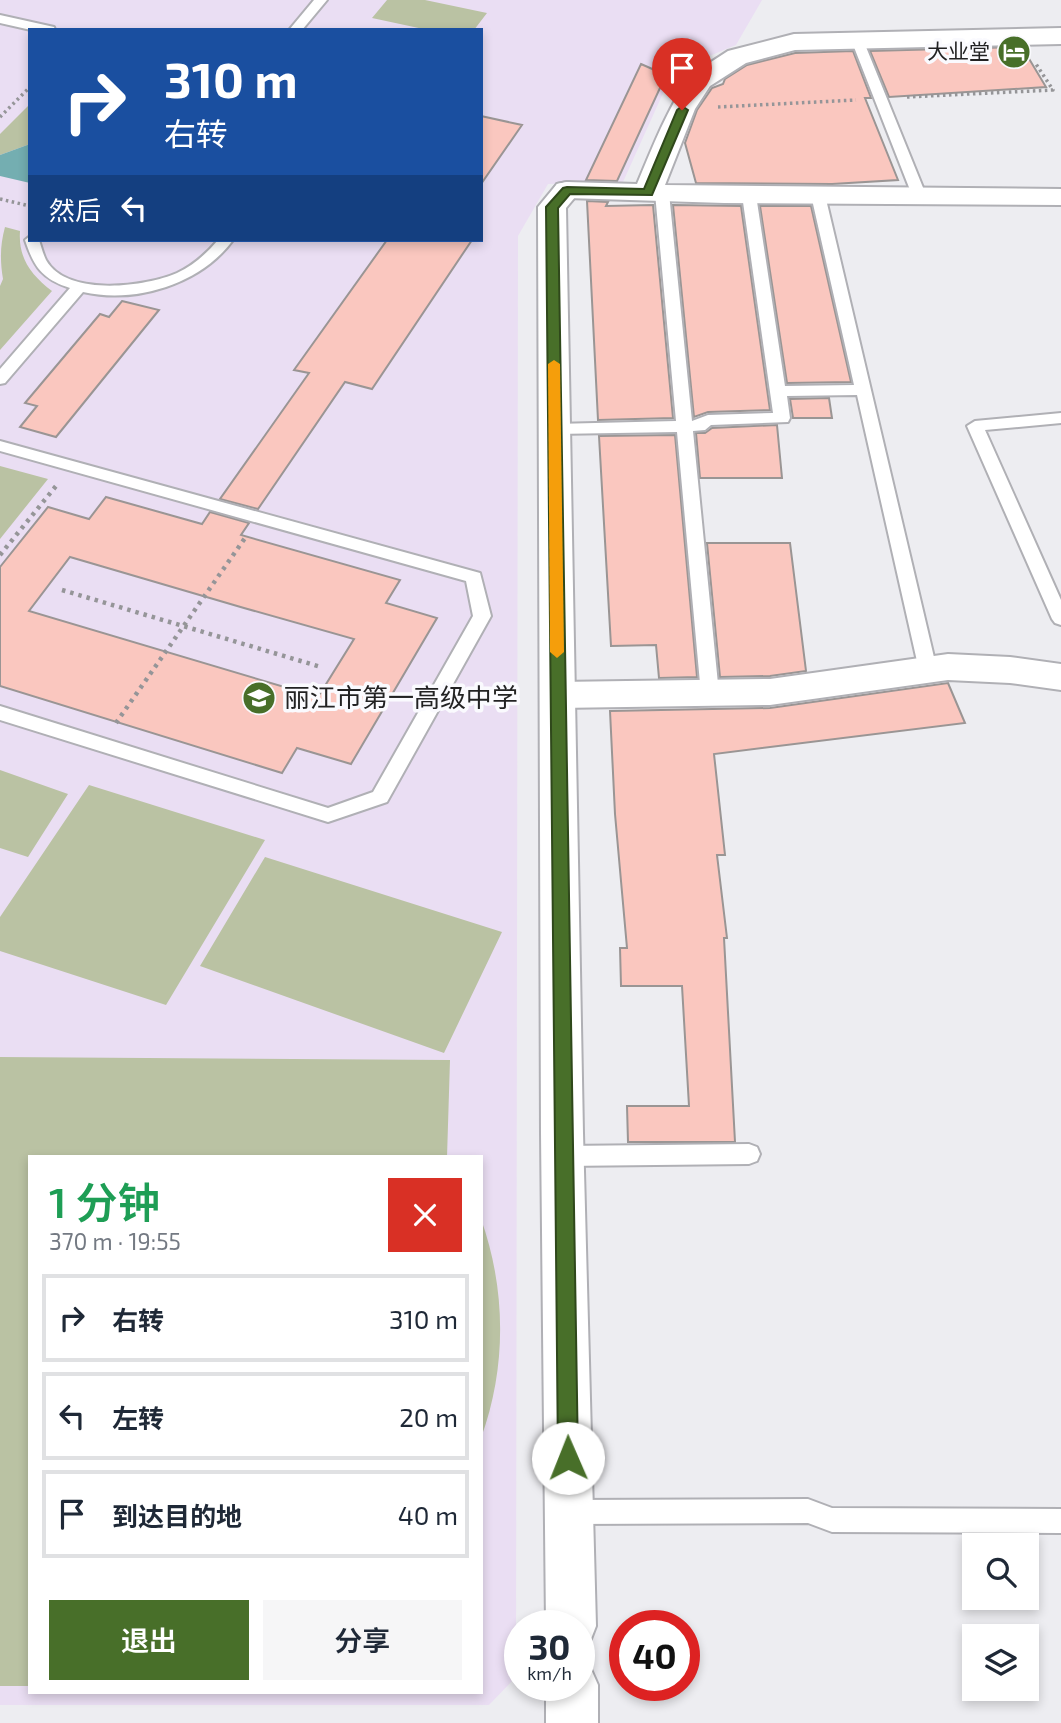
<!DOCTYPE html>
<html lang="zh">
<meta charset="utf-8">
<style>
body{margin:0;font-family:"Exo 2","Noto Sans SC",sans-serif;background:#f6f6f7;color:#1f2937;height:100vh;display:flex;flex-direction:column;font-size:26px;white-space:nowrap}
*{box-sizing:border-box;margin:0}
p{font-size:23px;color:#747a83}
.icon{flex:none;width:38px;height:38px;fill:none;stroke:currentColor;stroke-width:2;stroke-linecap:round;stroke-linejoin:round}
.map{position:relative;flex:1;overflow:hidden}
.panel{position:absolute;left:28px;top:1155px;width:455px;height:539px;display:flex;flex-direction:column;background:#fff;border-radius:0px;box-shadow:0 4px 10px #0003}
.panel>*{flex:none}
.banner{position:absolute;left:28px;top:28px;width:455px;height:214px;border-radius:0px;box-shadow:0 4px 10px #0003;background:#1a4fa0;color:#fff;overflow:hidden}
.tools{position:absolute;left:962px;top:1533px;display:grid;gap:14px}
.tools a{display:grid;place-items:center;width:77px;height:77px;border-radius:0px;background:#fff;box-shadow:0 4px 10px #0003;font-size:35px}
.speed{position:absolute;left:504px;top:1610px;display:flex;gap:14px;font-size:35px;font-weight:700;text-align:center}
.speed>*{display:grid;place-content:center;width:91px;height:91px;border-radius:50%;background:#fff;box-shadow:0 4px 10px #0003;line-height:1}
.speed small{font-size:18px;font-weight:400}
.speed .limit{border:10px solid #d22;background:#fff;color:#111}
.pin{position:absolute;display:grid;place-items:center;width:60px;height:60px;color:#fff;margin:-72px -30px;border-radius:50% 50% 50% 0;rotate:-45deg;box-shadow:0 0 7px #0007}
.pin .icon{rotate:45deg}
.me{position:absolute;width:77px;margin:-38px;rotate:359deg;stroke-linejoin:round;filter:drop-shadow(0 0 5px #0008)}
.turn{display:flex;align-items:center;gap:24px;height:147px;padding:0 21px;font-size:32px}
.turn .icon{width:91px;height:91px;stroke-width:2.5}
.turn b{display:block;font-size:49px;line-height:60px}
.then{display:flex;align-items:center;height:66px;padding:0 21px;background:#0003;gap:14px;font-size:26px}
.round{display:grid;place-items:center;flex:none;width:74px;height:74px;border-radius:0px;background:#f6f6f7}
.summary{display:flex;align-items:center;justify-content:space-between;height:119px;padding:0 21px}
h1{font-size:42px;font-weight:600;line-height:52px;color:#1e9e55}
.action{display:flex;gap:14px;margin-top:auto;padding:14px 21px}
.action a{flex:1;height:80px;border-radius:0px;background:#486f29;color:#fff;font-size:28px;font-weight:600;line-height:80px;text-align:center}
.action a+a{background:#f6f6f7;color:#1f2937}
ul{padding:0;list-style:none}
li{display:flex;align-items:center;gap:21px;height:88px;margin:0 14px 10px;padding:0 7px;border:4px solid #e0e1e3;border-radius:0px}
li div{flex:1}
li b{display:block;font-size:26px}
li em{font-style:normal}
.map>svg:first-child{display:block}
</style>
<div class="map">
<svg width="1061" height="1723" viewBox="0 0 1061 1723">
<rect width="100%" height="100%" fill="#ededf1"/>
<path fill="#eadef3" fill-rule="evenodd" d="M0,0h762l-26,45 -63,26 -50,111 -75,2 -30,52 -2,1441 -27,28h-489zM30,30h451v210h-451zM30,1157h451v535h-451z"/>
<path fill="#bac2a3" d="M387,0h38l62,13 -13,17h-46l-56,-12z
M30,104v40l-30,11v-21z
M5,227l15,4c-2,27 11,44 32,60l-52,59v-64l3,-7c-3,-18 -3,-34 2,-52z
M0,466l48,13 -48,60z
M0,770l68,24 -40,63 -28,-9z
M89,785l176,55 -99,165 -166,-54v-34z
M265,857l237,75 -58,121 -244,-87z
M0,1057l450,3 -3,97h-417v529h-30z
M481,1219c25,70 26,148 0,219z"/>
<path fill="#74aeb1" d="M30,144v39l-30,-7v-21z"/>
<path fill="#fac7bf" stroke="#9a9594" stroke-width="2" fill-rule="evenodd" d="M1022,47l24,40 -157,10 -19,-46z
M853,51l18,47h-6l33,82 -66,4 -136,-1 -11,-40 12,-33 15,-22 11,-4 2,-5 22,-14 48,-12z
M641,64l25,11 -49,106 -31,-1z
M481,116l41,9 -41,59z
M587,201l21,1 -2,4 47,-1 20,213 -75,2z
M673,205l68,1 29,204 -62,2 -14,5z
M760,206h51l40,176 -64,1z
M387,240h85l-100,149 -27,-7 -87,127 -38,-10 89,-126 -15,-3 5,-7z
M122,301l37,9 -103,127 -36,-10 17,-21 -12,-3 75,-89 9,3z
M829,398l3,20h-39l-3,-19z
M777,425l5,53h-82l-4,-45h9l7,-5z
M675,435l22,242 -38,1 -3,-33 -45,1 -12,-210z
M106,497l96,27 8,-12 39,11 -8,12 159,45 -14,23 51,15 -86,146 -54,-16 -15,25 -282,-87v-119l48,-60 41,12zM70,557l174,51 110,31 -36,58 -289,-86z
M707,543h83l16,128 -36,5 -50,1z
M948,683l17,40 -251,31 11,101h-8l10,83h-3l11,204h-107l-1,-36h62l-7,-120h-61l-1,-38h7l-12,-134 -5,-103 160,-3z"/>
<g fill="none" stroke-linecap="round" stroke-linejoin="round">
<defs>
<path id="service" d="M314,0h13l-25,30h-13z
M0,15l54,12 1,3h-24l-31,-7z
M858,38l6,4 62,153 -2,3 -5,1 -7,-4 -60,-153z
M662,189l7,4 23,228 16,-6 65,-2 -31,-218 7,-4 7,4 29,191 69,-1 -43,-190 7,-4 7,4 112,475 -3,5h-12l-3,-5 -62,-275 -70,1 3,22 -2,4 -77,3 -6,5 -12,1 26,263 -3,5h-12l-3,-5 -24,-262 -122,2 -8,-5 8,-5 121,-3 -21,-228z
M30,236v4h9c2,6 4,14 7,20 21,37 99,27 131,13 17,-8 29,-19 41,-33h15c-32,44 -97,64 -150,52l-78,91 -5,1v-15l70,-81c-28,-9 -36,-21 -45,-48z
M1061,413v10l-76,7 76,170v25l-6,-2 -3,-4 -85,-193 8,-5z
M0,441l480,132 11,43 -104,186 -59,20 -328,-102v-14l328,102 45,-16 100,-176 -7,-35 -466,-130z
M749,1144l8,3 3,7 -3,7 -8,3 -186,2 -8,-3 -3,-7 3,-7 8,-3z
M808,1499l24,9 229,1v24l-229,-1 -24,-9 -239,1 -9,-3 -3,-9 3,-9 9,-3z"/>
<path id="minor" d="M1061,28v16l-266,6 -49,13 -36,23 -15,23 -30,76 396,4v16l-337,-2 -157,-5 -10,-2 -4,-6 4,-6 10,-2 70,2c16,-38 30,-75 54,-109l37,-24 66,-17z
M948,654l62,3 51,7v26l-51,-7 -62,-3 -178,25 -212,3 -13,-4 -5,-9 5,-9 13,-4 212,-3z"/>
<path id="tertiary" d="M567,182l10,2 4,6 -15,18 17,925 13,493 -7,18 -10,4v-22h-33l-5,-493 -3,-926 19,-23z
M579,1662l11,5 8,18v38h-52v-38h33z"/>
</defs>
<use href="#service" stroke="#b0b0b5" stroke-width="4"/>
<use href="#minor" stroke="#b0b0b5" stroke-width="4"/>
<use href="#tertiary" stroke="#b0b0b5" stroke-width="4"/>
<path stroke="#959598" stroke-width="3.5" stroke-dasharray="2.5 3.5" stroke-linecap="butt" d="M907,97l146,-7 -17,-26
M718,107l138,-7
M0,117l30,-30
M0,199l30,7"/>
<path stroke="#959598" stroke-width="4.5" stroke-dasharray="3.5 5" stroke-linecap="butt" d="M0,555l56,-69
M62,590l259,77
M116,723l129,-185"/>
<use href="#service" fill="#fff" fill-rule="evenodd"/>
<use href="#minor" fill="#fff" fill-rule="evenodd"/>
<use href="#tertiary" fill="#fff" fill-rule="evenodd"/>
</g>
<path fill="#486f29" stroke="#2f481b" stroke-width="2" d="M682,106l6,4 -36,85 -82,-1 -12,14 20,1250 -3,7 -7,2 -7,-2 -3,-7 -12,-1251 17,-19 4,-1 77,2 33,-79z"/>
<path fill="#f59e0b" d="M554,360l6,4 4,288 -7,6 -7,-6 -2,-288z"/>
<defs>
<symbol id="hotel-disc" viewBox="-11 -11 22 22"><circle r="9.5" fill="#486f29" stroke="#fafafe"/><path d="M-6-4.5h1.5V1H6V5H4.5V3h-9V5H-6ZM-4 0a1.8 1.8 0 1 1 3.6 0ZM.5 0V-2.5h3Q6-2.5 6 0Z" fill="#fff"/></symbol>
<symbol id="school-disc" viewBox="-11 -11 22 22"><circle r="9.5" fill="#486f29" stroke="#fafafe"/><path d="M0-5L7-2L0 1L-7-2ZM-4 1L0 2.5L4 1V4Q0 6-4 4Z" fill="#fff"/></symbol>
</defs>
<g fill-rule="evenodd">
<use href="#hotel-disc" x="995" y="33" width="38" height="38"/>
<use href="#school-disc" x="240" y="679" width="38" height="38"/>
</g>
<g text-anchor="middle" stroke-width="7" stroke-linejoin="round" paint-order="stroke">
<g font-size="21" fill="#222223" stroke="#fafafe" text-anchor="end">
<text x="990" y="59">大业堂</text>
</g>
<g font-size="26" fill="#222223" stroke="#fafafe" text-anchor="start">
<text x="284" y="707">丽江市第一高级中学</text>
</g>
</g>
</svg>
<div class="tools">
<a><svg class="icon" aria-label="search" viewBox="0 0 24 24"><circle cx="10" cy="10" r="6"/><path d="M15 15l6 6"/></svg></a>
<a><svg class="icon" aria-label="layers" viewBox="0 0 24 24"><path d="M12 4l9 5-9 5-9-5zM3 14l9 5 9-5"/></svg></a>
</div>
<div class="speed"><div>30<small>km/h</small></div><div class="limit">40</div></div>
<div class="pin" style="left:682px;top:110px;background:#d93025"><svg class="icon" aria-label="arrive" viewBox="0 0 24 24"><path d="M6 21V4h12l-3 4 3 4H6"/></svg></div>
<svg class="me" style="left:568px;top:1458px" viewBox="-20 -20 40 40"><circle r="19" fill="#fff"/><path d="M0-13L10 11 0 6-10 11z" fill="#486f29"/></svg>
<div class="banner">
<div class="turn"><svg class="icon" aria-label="right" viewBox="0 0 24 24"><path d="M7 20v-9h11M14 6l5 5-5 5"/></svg><div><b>310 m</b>右转</div></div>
<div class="then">然后<svg class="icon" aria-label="left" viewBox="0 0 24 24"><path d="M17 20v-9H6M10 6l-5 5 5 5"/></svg></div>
</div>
<section class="panel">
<div class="summary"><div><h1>1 分钟</h1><p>370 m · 19:55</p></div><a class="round" style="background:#d93025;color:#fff"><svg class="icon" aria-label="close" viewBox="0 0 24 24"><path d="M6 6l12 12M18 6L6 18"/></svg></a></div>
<ul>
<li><svg class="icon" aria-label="right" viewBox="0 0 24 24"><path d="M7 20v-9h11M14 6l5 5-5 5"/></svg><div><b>右转</b></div><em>310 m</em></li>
<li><svg class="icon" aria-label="left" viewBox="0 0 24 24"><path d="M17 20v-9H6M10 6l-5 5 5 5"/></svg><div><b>左转</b></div><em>20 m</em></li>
<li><svg class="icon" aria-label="arrive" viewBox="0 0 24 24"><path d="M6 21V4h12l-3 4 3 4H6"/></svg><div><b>到达目的地</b></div><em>40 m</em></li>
</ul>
<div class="action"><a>退出</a><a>分享</a></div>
</section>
</div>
